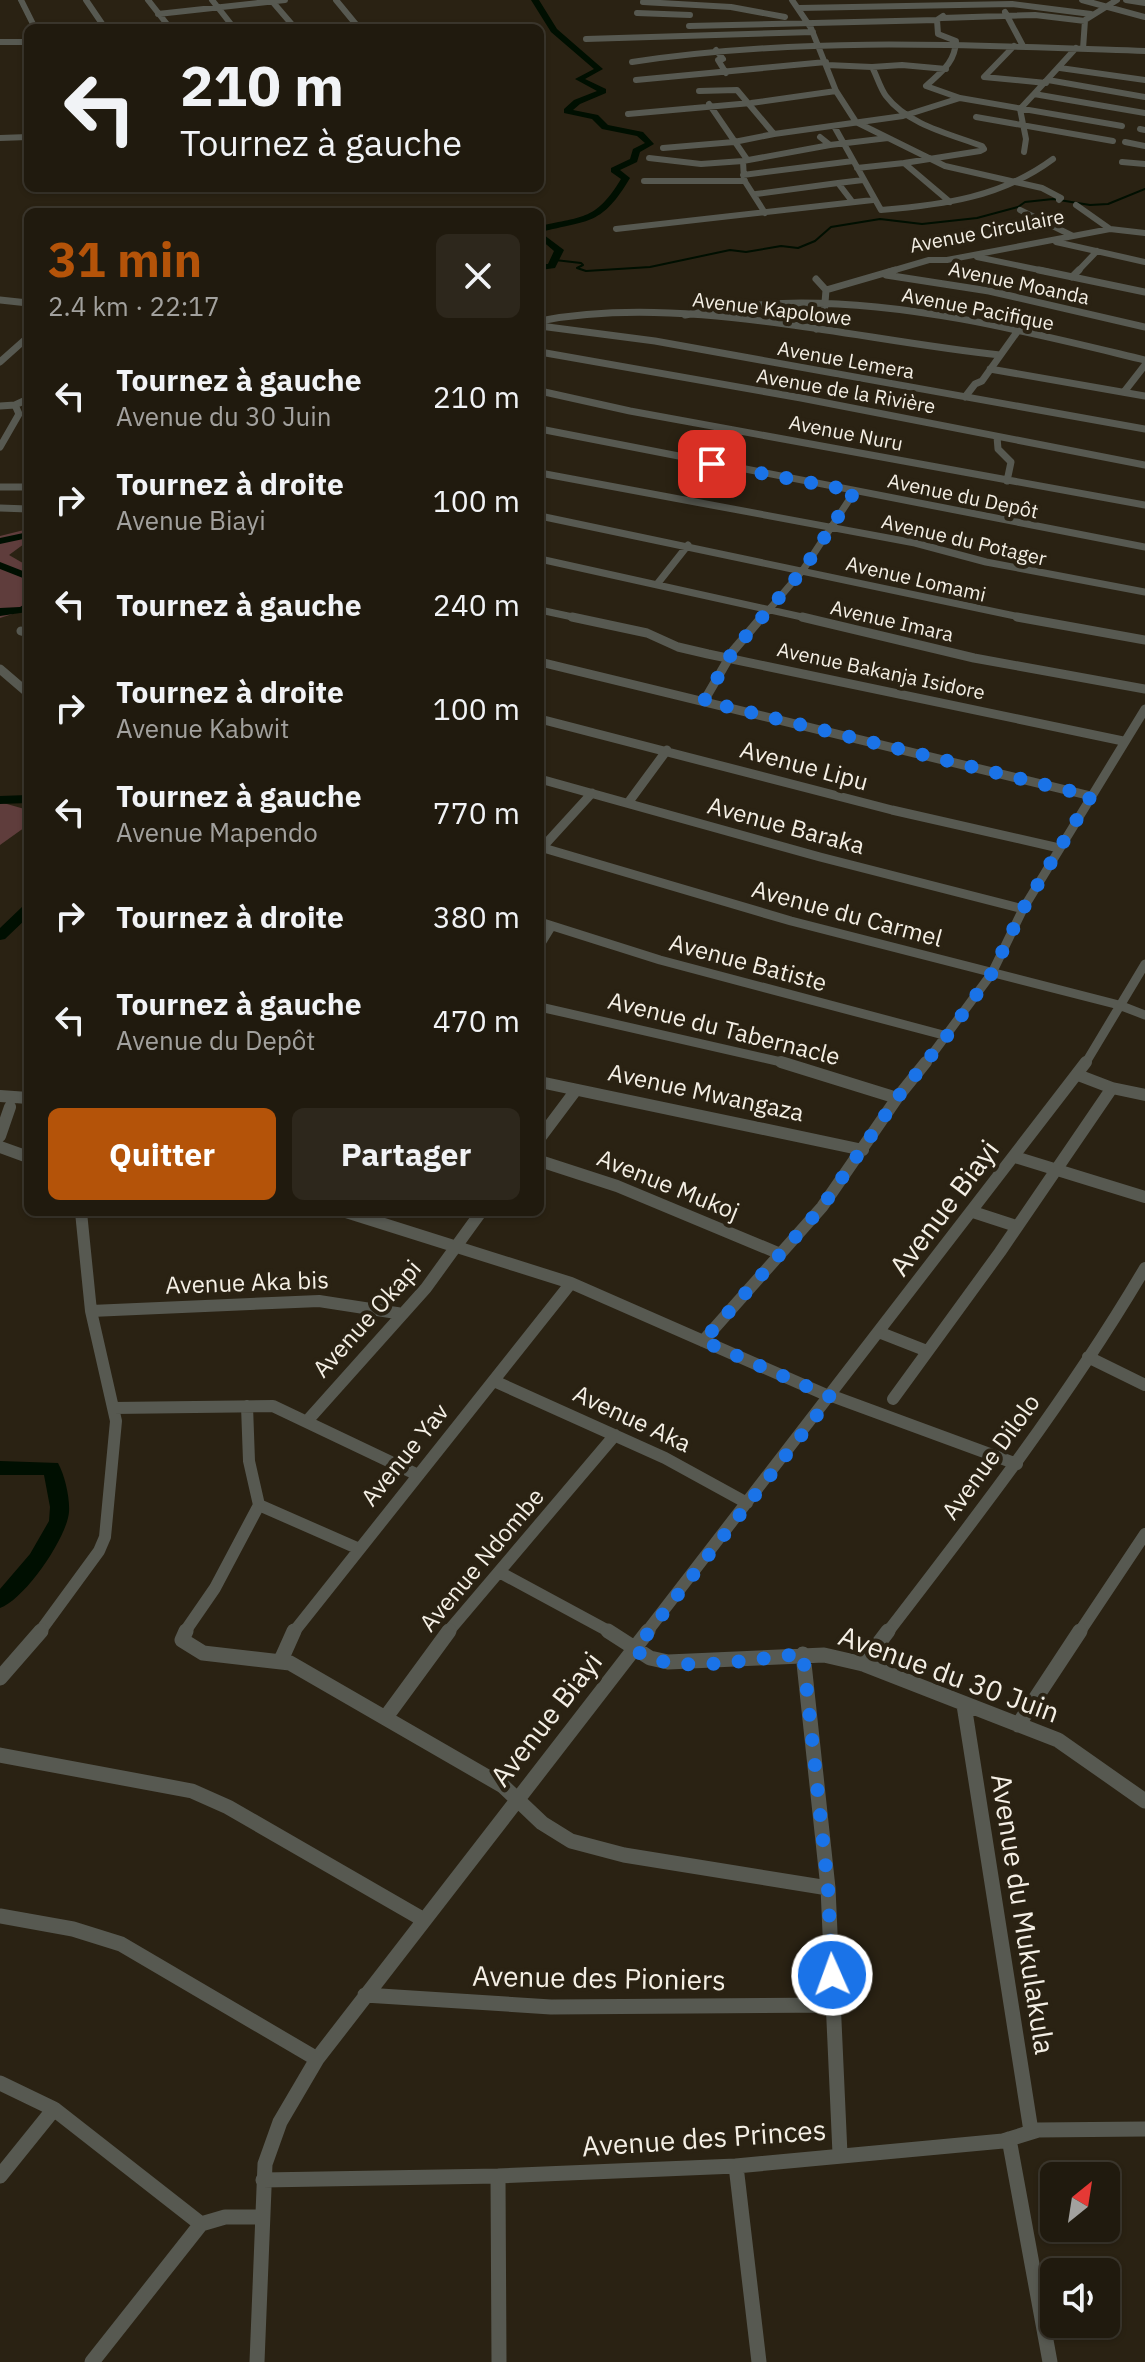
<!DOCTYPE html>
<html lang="fr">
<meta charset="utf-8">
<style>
body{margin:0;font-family:"IBM Plex Sans",sans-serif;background:#2d271c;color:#f1f3f6;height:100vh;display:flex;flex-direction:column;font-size:30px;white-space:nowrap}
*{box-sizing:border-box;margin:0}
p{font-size:26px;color:#a2a19e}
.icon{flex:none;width:44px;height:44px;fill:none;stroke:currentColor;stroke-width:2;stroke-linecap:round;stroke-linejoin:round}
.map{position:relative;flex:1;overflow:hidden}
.side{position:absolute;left:24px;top:208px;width:520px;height:1008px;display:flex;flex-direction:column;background:#201a0e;border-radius:12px;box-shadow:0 2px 6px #0004,0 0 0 2px #3d382e}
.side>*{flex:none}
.guide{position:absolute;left:24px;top:24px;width:520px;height:168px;border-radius:12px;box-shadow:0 2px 6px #0004,0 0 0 2px #3d382e;background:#201a0e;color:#f1f3f6;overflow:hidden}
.needle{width:52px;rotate:30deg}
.fabs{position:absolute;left:1040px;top:2162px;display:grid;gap:16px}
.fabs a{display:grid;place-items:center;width:80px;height:80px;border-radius:12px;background:#201a0e;box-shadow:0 2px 6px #0004,0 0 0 2px #3d382e;font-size:40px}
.pin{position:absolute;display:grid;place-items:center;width:68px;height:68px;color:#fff;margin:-34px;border-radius:16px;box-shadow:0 4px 12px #0006}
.me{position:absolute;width:88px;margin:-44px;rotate:358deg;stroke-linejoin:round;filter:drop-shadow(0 0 6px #0008)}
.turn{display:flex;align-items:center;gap:28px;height:168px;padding:0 24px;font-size:36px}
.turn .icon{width:104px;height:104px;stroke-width:2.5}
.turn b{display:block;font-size:56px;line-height:68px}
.round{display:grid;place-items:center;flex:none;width:84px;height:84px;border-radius:12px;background:#2d271c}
.head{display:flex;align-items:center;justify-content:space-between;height:136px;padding:0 24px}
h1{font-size:48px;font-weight:800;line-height:60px;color:#b45309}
.primary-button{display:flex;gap:16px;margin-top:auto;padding:16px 24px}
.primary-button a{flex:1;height:92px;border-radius:12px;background:#b45309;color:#fff;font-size:32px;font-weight:800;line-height:92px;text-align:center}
.primary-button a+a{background:#2d271c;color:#f1f3f6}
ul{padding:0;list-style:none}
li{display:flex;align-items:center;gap:24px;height:104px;padding:0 24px}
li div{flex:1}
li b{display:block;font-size:30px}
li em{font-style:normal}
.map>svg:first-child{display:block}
</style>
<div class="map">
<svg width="1145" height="2362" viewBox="0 0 1145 2362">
<rect width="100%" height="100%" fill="#2a2213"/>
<path fill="#5f3d3c" d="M28,529v12l-19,14 19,11v43l-28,9v-82z
M0,802l28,8v15l-28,20z"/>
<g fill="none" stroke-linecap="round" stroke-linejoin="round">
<path stroke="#000f01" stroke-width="2" d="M555,260l26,3 2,2 -6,3 9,3 64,-4 80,-17 16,2 35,-6 17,2 17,-7 16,-14 49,-8 42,5 55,-6 41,-11 7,-5 28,-3 37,6 18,-1 37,-15"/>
<path fill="#000f01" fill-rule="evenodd" d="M531,0h8l18,29 46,40 -18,10 21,10v4l-26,11 -7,6 25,5 10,10 35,7 11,12 -14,8 -3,10 -17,8 10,8c-28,47 -40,42 -90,54v-6c44,-10 56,-6 81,-47l-10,-7v-4l19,-9 3,-10 12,-6 -8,-7 -35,-7 -10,-10 -28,-6v-4l10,-9 23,-9 -22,-12 19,-10 -43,-37z
M540,232l24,18 -9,18 -15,2v-6h8l6,-13 -14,-12z
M28,532v6l-28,6v-6z
M0,562l28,11v7l-28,-11z
M28,602l-1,10 -27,4v-8l20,-1z
M28,795v8l-28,1v-8z
M28,905v12l-23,22 -5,1v-12l23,-22z
M0,1461l58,2c7,13 12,35 11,49 -2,26 -45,88 -69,96v-19l30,-35 19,-33 1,-14 -6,-32h-44z"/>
<path stroke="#575951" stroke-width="6" d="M21,0l14,28
M86,0l19,28
M148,0l22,28
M212,0l22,28
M271,0l24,28
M336,0l23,28
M792,0l19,28 25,63 20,31 89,44 97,22 19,10 -2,2
M1082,0l63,17
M1126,0l19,3
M643,2l88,5 54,10
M799,8l213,-4 79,10
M1005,12l18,34
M637,13l53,2
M158,14l127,-14
M942,18l93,-3 50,6
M937,20l1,14 18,7c-1,22 -15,31 -30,45l34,12 162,28
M689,26l248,-6 6,-4
M586,39l227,-7
M0,42h28
M1014,46l-30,31 62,6
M1076,48l-42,46 111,19
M1083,49l2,-29 32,-20
M716,50l7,9 -5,1 8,13
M632,62c171,-26 341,-17 513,-11
M827,65l45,2c5,9 8,21 14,29 22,29 64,38 96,50l2,3 -4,2 -76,12 46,39
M872,67l30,-2 44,4
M1060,68l85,12
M636,80l190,-18
M1048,80l97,17
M709,104l37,54
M628,114l123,-11 85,-12
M976,117l137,24
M834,126l47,84c62,-5 121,-13 172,-51
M1140,129l5,1
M774,134l129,-18 57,-18
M820,137l10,8 58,-7
M0,138l28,-1
M1125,142l20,4
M663,148l71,-6 40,-8 -37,-44 -38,1
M1024,152l2,-13 -6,-30 14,-15
M649,158l52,6 42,-3
M1122,162l23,2
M857,168l47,-5
M743,175l110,-14
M644,181h101
M756,194l82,-11
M851,200l-13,-17 25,-3
M1076,205l34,24 35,4
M1020,210l53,26
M765,213l-21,-33 -1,-19 87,-16
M616,229l257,-29
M1056,242l89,20
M977,257l72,15
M888,272l41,-12h18l163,-31
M1077,272l20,-21"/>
<path stroke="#575951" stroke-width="7" d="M1039,270l106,22
M886,275l103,16 156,36
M1072,277l7,-7
M816,279l10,11 -2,25 -8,14
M826,290l69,-20
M0,300l28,3
M685,315c38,-6 77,-12 116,-12 116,0 231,30 344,57
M540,321c142,-28 315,19 460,34
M540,326l115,15 490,88
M540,352l261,46 344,67
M0,362l28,-25
M990,369l155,27
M540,391l90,20 515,94
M1124,392l21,-27
M965,397l10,-13 7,-3 35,-49
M0,406l15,-1 13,-6
M540,429l605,118
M997,437l1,12 13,13 -4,19
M0,447l19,-33 -4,-9
M540,473l375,70 71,19 159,30
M0,487h28
M0,508l28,1
M540,516l489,103
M540,559l271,60
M658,583l30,-38
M540,610l42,9
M761,619l42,-49 52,-79"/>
<path stroke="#575951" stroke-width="9" d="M572,617l75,16 31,14 30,7 415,87
M802,617l172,41 171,31
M1017,617l128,23
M21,631l7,2
M540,662l551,134
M0,669l28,24
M704,701l29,-50 29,-34
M540,719l352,91 167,38
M540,779l280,78 203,52
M628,803l39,-53
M540,847l251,74 328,84 26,10
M540,850l52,-57
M540,922l120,38 287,76
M540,945l11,-18
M540,1007l250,57
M925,1064l67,-91 31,-64 122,-200
M1085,1064l60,-100"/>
<path stroke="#575951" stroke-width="12" d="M781,1062l116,36
M1078,1075l34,13 33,7
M540,1082l323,68
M0,1096l28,2
M0,1136l10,-29
M540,1138l36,-48
M0,1147l28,10
M1015,1157l130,40
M540,1161l77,25 161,67
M346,1212l225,71 260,114
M973,1212l43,14
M91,1311l228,-10 84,13
M881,1333l46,18
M703,1341l119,-134 75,-109 29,-36
M1088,1357l57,28
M494,1381l171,77 82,45
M832,1396l185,68
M893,1399l107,-147 112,-164
M113,1408l160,-2 145,69
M308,1420l118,-132 55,-76
M259,1505l98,43
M501,1573l111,60
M39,1633l60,-82 6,-14 11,-116 -25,-110 -10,-99
M184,1633l31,-45 44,-83 -10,-44 -2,-55
M293,1633l278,-350
M447,1633l168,-198
M646,1633l440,-571
M887,1633c91,-118 182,-236 258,-365
M1079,1633l66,-99"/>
<path stroke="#575951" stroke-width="15" d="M186,1631l-4,9 21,13 87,10 213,123 39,37 29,18 53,14 204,33
M608,1631l42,27 18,4 156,-7 39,9 195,76 87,61
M803,1654l25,234 12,266
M281,1660l13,-29
M863,1664l25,-33
M0,1678l41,-47
M964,1705l67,426
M386,1717l63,-86
M1018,1725l62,-94
M0,1755l192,36 36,16 196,113
M0,1916l73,13 48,15 196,115
M365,1995l186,12 282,-2
M0,2083l54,26 147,115
M1009,2139l41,223
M736,2166l23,196
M0,2176l54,-67
M498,2176l1,186
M263,2180l235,-4 238,-10 267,-25 35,-11 107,-1
M92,2362l109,-138 24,-7h37
M257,2362l8,-198 15,-42 37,-63 331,-428"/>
</g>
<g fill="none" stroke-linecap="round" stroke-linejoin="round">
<path stroke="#1a73e8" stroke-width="14" stroke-dasharray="0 25.2" d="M712,464l143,27 -52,79 -70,81 -29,50 387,95 -68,113 -31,64 -45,63 -50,62 -75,109 -119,134 128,56 -196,253c38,28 122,7 168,4l25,234 4,87"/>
</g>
<g text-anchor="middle" stroke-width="8" stroke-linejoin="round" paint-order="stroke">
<g font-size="20" fill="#f4efe5" stroke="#2a2213">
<text transform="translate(987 231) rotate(-11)" y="7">Avenue Circulaire</text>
<text transform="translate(1019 283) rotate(12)" y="7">Avenue Moanda</text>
<text transform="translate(772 309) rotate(7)" y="7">Avenue Kapolowe</text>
<text transform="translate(978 309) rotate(11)" y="7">Avenue Pacifique</text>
<text transform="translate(846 360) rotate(10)" y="7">Avenue Lemera</text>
<text transform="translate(846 391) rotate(10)" y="7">Avenue de la Rivière</text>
<text transform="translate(846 433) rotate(11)" y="7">Avenue Nuru</text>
<text transform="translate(963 496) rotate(12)" y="7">Avenue du Depôt</text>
<text transform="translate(964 540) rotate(13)" y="7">Avenue du Potager</text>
<text transform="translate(916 579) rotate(13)" y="7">Avenue Lomami</text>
<text transform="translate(892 621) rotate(13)" y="7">Avenue Imara</text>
<text transform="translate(881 671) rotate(12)" y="7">Avenue Bakanja Isidore</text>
</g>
<g font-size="24" fill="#f4efe5" stroke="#2a2213">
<text transform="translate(804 766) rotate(15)" y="8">Avenue Lipu</text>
<text transform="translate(786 826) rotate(15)" y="8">Avenue Baraka</text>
<text transform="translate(847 914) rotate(15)" y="8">Avenue du Carmel</text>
<text transform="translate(748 963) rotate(15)" y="8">Avenue Batiste</text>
<text transform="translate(724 1029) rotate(14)" y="8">Avenue du Tabernacle</text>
<text transform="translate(706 1093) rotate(12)" y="8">Avenue Mwangaza</text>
<text transform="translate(668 1185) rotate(22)" y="8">Avenue Mukoj</text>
<text transform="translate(247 1283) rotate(-2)" y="8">Avenue Aka bis</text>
<text transform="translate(367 1319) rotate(-48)" y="8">Avenue Okapi</text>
<text transform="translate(632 1419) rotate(25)" y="8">Avenue Aka</text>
<text transform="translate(405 1455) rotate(-51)" y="8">Avenue Yav</text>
<text transform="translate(991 1457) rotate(-54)" y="8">Avenue Dilolo</text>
<text transform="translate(482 1560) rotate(-50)" y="8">Avenue Ndombe</text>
</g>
<g font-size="28" fill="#f4efe5" stroke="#2a2213">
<text transform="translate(944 1208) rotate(-53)" y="10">Avenue Biayi</text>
<text transform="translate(949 1674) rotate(20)" y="10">Avenue du 30 Juin</text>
<text transform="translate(546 1719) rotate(-52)" y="10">Avenue Biayi</text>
<text transform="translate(1023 1914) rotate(81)" y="10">Avenue du Mukulakula</text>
<text transform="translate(599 1978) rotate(1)" y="10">Avenue des Pioniers</text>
<text transform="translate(704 2138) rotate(-4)" y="10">Avenue des Princes</text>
</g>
</g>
</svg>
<div class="fabs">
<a><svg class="needle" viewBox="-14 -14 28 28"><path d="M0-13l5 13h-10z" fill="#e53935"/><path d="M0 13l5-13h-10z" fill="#a2a19e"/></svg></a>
<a><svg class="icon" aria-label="sound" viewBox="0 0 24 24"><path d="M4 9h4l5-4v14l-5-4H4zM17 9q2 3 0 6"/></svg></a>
</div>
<div class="pin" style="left:712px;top:464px;background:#d93025"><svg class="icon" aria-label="arrive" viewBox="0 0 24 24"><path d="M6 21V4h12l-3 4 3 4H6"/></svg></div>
<svg class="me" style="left:832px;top:1975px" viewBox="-20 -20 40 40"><circle r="17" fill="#1a73e8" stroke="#fff" stroke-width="3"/><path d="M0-11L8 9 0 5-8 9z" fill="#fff"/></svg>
<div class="guide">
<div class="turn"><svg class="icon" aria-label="left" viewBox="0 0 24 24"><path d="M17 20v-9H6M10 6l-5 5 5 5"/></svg><div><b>210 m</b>Tournez à gauche</div></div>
</div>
<section class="side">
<div class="head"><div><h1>31 min</h1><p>2.4 km · 22:17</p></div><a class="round"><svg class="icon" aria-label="close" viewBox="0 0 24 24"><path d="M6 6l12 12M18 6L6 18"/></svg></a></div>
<ul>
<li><svg class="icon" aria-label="left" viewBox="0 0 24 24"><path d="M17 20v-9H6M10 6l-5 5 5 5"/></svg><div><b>Tournez à gauche</b><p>Avenue du 30 Juin</p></div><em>210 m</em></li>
<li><svg class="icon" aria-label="right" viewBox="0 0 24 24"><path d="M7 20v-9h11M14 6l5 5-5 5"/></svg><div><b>Tournez à droite</b><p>Avenue Biayi</p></div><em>100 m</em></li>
<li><svg class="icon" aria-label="left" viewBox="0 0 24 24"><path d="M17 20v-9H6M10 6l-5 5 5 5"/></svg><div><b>Tournez à gauche</b></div><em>240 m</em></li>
<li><svg class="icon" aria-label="right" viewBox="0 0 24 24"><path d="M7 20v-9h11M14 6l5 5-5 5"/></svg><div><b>Tournez à droite</b><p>Avenue Kabwit</p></div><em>100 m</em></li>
<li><svg class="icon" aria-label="left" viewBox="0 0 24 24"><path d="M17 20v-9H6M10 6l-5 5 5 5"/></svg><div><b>Tournez à gauche</b><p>Avenue Mapendo</p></div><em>770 m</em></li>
<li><svg class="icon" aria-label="right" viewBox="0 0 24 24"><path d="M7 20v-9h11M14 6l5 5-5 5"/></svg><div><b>Tournez à droite</b></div><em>380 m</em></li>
<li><svg class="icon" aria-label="left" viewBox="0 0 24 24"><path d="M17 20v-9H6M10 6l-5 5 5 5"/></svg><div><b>Tournez à gauche</b><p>Avenue du Depôt</p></div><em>470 m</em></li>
</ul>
<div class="primary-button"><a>Quitter</a><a>Partager</a></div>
</section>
</div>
